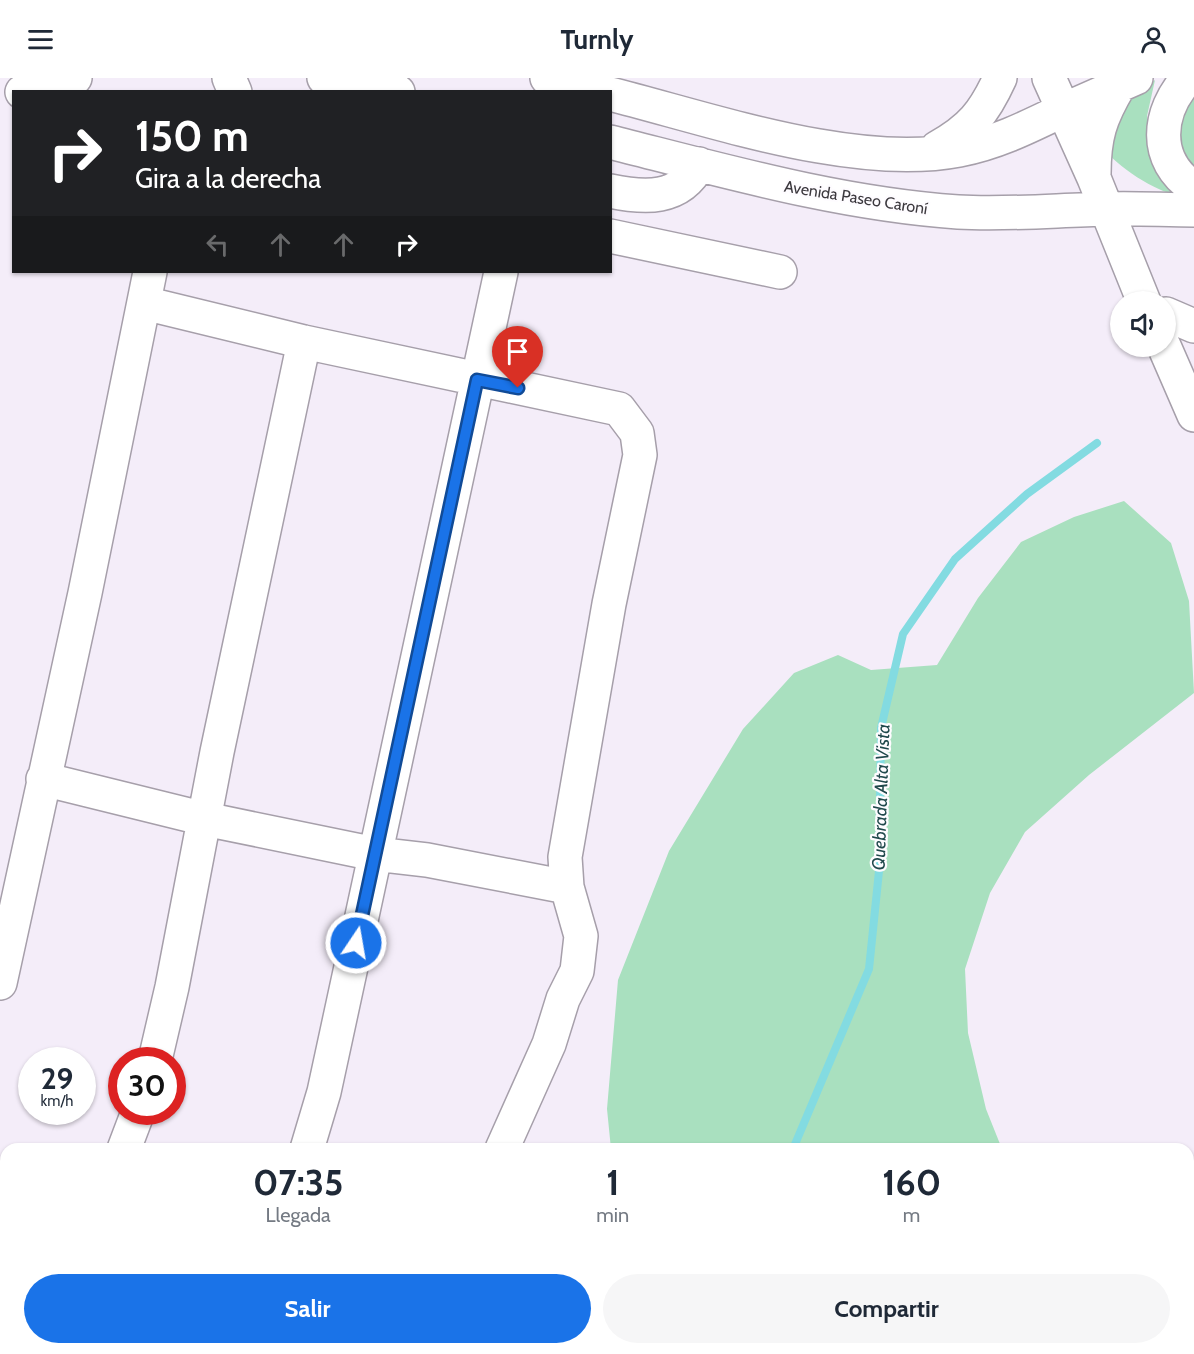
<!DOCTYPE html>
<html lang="es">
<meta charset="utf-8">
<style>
body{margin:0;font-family:Cabin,sans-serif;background:#f6f6f7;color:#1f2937;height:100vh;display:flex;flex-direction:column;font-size:22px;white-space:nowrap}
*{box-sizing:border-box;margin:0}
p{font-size:20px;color:#747a83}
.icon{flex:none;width:33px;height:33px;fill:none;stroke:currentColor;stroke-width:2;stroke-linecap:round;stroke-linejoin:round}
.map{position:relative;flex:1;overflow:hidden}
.side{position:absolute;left:0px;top:1065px;width:1194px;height:212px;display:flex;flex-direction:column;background:#fff;border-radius:18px 18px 0 0;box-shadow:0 2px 4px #0004}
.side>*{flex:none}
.hud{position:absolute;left:12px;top:12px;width:600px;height:183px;border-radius:0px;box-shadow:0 2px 4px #0004;background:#202124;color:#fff;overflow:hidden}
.buttons{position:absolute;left:1110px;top:213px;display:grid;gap:12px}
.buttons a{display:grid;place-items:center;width:66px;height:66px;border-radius:50%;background:#fff;box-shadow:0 2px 4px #0004;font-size:30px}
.speed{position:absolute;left:18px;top:969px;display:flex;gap:12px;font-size:30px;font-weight:700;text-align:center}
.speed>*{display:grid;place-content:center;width:78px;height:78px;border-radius:50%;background:#fff;box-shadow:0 2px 4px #0004;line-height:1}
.speed small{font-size:15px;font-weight:400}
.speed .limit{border:9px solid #d22;background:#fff;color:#111}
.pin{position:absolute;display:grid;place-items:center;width:51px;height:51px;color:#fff;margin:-62px -26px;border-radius:50% 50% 50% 0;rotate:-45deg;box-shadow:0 0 6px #0007}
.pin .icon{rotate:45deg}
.me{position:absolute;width:66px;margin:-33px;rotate:12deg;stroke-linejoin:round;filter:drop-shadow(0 0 4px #0008)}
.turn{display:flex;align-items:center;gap:21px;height:126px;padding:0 24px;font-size:27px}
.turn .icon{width:78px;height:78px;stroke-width:2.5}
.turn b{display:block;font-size:42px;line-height:51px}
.lanes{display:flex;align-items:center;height:57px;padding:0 24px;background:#0003;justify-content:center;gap:30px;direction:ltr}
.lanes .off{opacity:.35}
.eta{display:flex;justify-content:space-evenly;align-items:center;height:102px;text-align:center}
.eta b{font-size:36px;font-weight:800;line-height:42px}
.cta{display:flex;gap:12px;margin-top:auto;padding:12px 24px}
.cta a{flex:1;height:69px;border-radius:36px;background:#1a73e8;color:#fff;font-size:24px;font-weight:800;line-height:69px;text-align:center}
.cta a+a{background:#f6f6f7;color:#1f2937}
header{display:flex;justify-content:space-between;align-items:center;height:78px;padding:0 24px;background:#fff;font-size:27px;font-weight:800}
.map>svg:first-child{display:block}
</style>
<header><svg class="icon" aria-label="menu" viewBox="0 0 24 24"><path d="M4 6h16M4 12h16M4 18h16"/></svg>Turnly<svg class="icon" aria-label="person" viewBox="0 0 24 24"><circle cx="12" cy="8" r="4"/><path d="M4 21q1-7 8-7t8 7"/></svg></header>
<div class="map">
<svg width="1194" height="1276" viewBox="0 0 1194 1276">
<rect width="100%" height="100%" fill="#f4edf9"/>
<path fill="#a9e0bf" d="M1194,0v90l-17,-22 10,-63z
M1155,2l-8,36 2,22 27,56c-17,0 -63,-30 -71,-45l18,-45z
M1124,423l47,42 18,58 5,92 -105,82 -64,57 -35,61 -25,76 3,64 18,76 16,40h-391l-4,-40 11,-129 51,-129 74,-122 51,-56 44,-18 33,15 66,-5 41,-67 43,-56 53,-25z
M622,1270h393v1l-3,5h-392z"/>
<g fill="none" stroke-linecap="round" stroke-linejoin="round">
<path stroke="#83dbe1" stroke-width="8" d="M793,1071l76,-180 10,-98 2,-143 22,-94 52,-75 72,-65 70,-51
M721,1276l5,-6"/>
<defs>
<path id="minor" d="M229,0l6,14
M324,0l74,14
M547,0l53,14
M1049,0l45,100 50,124
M1188,0c-31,34 -36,82 6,110
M22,14l53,-14
M610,16c103,26 245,76 349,56 37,-7 69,-23 102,-39 25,-11 50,-22 75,-33
M610,64c115,29 230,62 348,70 50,3 99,-2 150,-3 28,-1 57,1 86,1
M937,70c34,-19 47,-35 63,-70
M1094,96c0,-37 6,-56 25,-88
M610,113c34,7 70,10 89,-27
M610,158l170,36
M144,225l160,39 315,67 18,24 3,22 -31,149 -44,253 2,30 14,49 -4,35 -14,28 -14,45 -47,105
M1166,236l28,12
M1164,268l30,69
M43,701l162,40 170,35 52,6 140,27
M0,905l85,-390 65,-321
M155,982l17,-73 45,-235 87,-410
M124,1071l14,-37
M307,1071l17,-57 177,-820
M0,1104l6,3
M361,1270l10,6
M30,1276l2,-6
M215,1276l3,-6
M401,1276l2,-6"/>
</defs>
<use href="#minor" stroke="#a69faa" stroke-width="36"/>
<use href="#minor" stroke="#fff" stroke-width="33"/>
</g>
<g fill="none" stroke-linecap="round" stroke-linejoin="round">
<defs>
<path id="route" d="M356,865l121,-563 41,8"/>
</defs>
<use href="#route" stroke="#114b97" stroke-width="15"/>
<use href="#route" stroke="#1a73e8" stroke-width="10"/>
</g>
<g text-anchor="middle" stroke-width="4.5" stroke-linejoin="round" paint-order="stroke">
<g font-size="16" fill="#3c393e" stroke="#fefcff">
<text transform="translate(856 119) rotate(9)" y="6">Avenida Paseo Caroní</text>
</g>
<g font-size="18" font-style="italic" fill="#20494c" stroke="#fefcff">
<text transform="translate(881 719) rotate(-88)" y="6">Quebrada Alta Vista</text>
</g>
</g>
</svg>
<div class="buttons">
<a><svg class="icon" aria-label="sound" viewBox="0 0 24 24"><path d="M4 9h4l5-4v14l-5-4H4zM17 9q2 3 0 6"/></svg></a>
</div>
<div class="speed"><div>29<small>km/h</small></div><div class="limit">30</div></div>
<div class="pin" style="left:518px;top:310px;background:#d93025"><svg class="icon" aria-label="arrive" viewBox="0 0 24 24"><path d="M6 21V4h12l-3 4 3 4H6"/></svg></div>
<svg class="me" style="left:356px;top:865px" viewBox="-20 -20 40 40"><circle r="17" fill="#1a73e8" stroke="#fff" stroke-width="3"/><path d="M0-11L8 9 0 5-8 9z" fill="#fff"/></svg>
<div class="hud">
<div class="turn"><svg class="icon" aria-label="right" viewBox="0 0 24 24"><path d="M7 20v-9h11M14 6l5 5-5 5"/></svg><div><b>150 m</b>Gira a la derecha</div></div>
<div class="lanes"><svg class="icon off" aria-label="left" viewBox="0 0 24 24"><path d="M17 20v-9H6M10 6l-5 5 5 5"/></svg><svg class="icon off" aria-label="ahead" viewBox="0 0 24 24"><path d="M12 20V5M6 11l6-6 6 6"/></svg><svg class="icon off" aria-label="ahead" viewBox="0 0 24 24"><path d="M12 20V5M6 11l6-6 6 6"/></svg><svg class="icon" aria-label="right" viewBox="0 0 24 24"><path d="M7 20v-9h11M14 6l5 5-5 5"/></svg></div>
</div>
<section class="side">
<div class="eta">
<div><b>07:35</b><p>Llegada</p></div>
<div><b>1</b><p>min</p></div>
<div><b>160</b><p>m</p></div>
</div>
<div class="cta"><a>Salir</a><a>Compartir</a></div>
</section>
</div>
